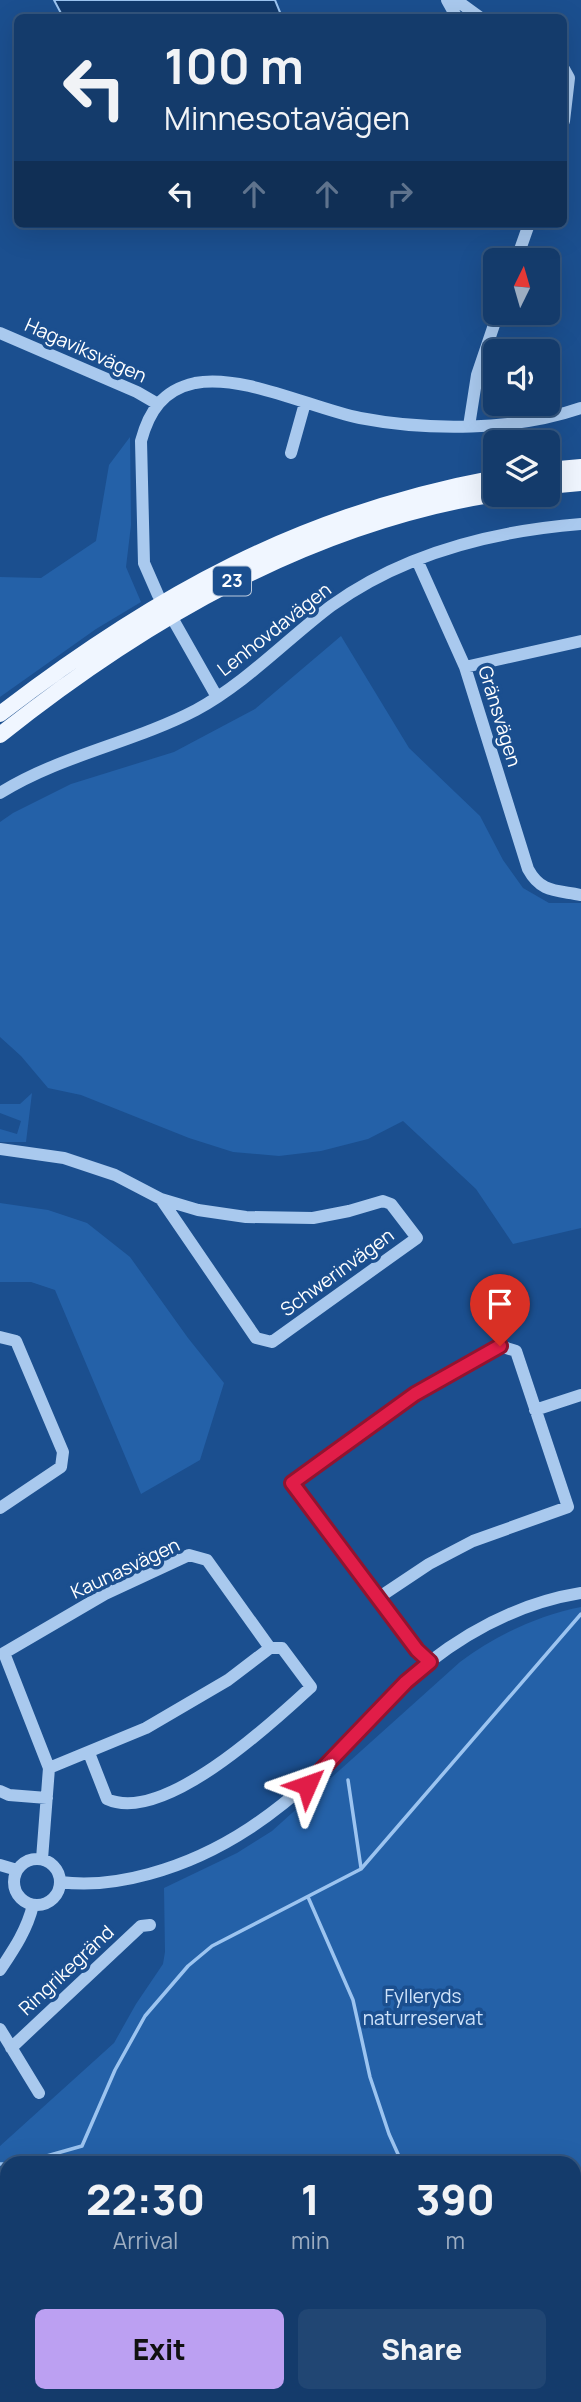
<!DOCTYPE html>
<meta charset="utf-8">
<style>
body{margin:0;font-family:Manrope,sans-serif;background:#214673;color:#f1f3f6;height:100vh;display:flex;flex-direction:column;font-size:26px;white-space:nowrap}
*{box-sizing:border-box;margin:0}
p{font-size:23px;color:#9dadc1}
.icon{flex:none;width:38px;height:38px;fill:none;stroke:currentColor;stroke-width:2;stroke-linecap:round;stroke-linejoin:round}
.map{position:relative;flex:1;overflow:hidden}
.sheet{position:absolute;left:0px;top:2156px;width:581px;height:247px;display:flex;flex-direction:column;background:#143b6b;border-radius:21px 21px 0 0;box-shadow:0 7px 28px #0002,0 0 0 2px #33557e}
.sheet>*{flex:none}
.top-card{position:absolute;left:14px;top:14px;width:553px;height:214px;border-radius:10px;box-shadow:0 7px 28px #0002,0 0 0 2px #33557e;background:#143b6b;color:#f1f3f6;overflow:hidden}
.needle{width:46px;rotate:5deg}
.buttons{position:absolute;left:483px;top:248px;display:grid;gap:14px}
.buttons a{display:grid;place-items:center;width:77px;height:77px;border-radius:10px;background:#143b6b;box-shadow:0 7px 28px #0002,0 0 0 2px #33557e;font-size:35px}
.pin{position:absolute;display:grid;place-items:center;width:60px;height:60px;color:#fff;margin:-72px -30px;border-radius:50% 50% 50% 0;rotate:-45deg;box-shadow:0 0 7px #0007}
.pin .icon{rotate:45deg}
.me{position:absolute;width:77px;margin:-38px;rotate:47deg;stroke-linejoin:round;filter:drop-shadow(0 0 5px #0008)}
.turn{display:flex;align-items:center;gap:24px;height:147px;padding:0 35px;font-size:32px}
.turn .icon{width:91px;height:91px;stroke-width:2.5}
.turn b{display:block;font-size:49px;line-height:60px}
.lanes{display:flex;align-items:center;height:66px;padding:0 35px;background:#0003;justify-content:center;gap:35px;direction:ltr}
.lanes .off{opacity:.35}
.eta{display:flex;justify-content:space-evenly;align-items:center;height:119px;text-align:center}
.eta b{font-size:42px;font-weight:800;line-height:49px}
.cta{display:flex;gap:14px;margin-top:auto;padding:14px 35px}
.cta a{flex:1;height:80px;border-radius:10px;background:#bca0f2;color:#111;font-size:28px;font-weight:800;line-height:80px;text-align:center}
.cta a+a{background:#214673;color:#f1f3f6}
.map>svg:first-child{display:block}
</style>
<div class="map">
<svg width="581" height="2402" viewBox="0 0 581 2402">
<rect width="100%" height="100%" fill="#1b4f8f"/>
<path fill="#2461a8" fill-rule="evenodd" d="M130,437l1,88 -5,42 15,35 -45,27 -96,68v-120l41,1 55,-37 13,-76z
M341,636l68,112 71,68 23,44 20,28 26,15h32v325l-68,16 -37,-55 -73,-68 -35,18 -47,12 -42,5 -46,-4 -44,-14 -108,-43 -33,-7 -27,-32 -21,-19v-215l13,-9 58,-29 103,-32 81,-43z
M32,1093l-6,49h-26v-13l17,5 4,-13 -21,-8v-9h20z
M0,1203l48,7 39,13 43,34 58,81 36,45 -24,77 -59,34 -86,-204 -24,-8h-31z
M581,1607v795h-581v-256l114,-103 22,-39 27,-40 2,-12 -1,-64 73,-35 35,-22 188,-169c37,-27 76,-46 121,-55zM574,2163v233h-567v-233z"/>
<path fill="#123a6d" stroke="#9cc4f0" stroke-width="2" d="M54,0h221l7,17h-219z"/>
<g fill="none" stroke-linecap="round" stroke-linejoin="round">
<path stroke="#9cc4f0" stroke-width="3.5" d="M348,1780l13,88
M308,1897l45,103 17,77 19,57 13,29
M22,2163l60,-17 33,-76 30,-54 43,-50 24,-20 149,-77 220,-255
M0,2164h7
M427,2396l1,6"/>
<path stroke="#a9c9ee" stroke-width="12" d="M447,0l10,18
M456,0l25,18
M564,69l5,9 -5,43
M516,261l13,-37
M0,333l137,59 19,11
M469,426l8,-51 21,-62
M291,453l14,-50
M417,560l48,107 63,202c13,24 28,21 53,26
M158,595l-14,-32 -3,-122c8,-30 22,-51 54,-58 49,-9 116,25 165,35 68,13 155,13 221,-10
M175,623l42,74
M465,667l116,-26
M0,793c61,-38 133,-50 196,-83 50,-27 90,-70 135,-104 72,-52 163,-75 250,-82
M0,1149l64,9 51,17 46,24 37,11 48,7 67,1 36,-7 34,-10 8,3 26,34 -145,104 -16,-4 -95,-139
M0,1337l16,4 47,111 -2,15 -61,41
M535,1410l46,-15
M378,1598l51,-34 44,-23 95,-34 -52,-156 -16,-5 -85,48 -123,89 125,167 13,12
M49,1768l97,-40 82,-48 42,-32h12l29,39c-39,36 -148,138 -204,112l-18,-46
M0,1791l9,4 38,3
M42,1859l7,-91 -45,-115 101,-59 84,-39 18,5 63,88
M14 1882a23 23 0 1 1 46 0a23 23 0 1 1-46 0Z
M0,1865l17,5
M60,1882c30,4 60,0 89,-8 74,-20 132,-63 186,-117 31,-31 59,-67 93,-94 45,-35 97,-61 153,-70
M0,1970c14,-21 27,-40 33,-65
M0,2029l39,64
M11,2048l130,-122 9,-1"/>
<path stroke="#f0f6ff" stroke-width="16" d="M548,470l33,-3
M548,486l33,-3
M0,714c155,-119 301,-200 495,-236
M0,735c146,-116 309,-211 495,-241"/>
</g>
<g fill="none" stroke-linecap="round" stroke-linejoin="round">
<defs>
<path id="route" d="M307,1785l99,-103 24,-20 -13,-12 -125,-167 123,-89 85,-48"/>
</defs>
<use href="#route" stroke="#92132f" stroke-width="18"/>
<use href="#route" stroke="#e11d48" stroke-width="12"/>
</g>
<g text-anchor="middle" stroke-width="7" stroke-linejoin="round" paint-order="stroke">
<rect fill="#1b4f8f" stroke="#bbcadd" stroke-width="2" x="213" y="566.5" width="38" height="29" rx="5"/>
<g font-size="18" font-weight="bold" fill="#fff">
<text x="232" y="587">23</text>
</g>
<g font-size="19" fill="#fff" stroke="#1b4f8f">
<text transform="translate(86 350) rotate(24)" y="7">Hagaviksvägen</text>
<text transform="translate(274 629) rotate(-38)" y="7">Lenhovdavägen</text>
<text transform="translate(500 716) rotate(73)" y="7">Gränsvägen</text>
<text transform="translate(337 1272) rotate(-36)" y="7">Schwerinvägen</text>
<text transform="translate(125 1568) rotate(-25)" y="7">Kaunasvägen</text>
<text transform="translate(66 1970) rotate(-43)" y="7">Ringrikegränd</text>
</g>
<g font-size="19" fill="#cfe3fa" stroke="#1b4f8f">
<text x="423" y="2003">Fylleryds<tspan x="423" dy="22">naturreservat</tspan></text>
</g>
</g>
</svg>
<div class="buttons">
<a><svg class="needle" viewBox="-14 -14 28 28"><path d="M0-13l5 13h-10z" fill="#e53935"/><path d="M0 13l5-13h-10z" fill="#9dadc1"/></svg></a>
<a><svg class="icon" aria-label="sound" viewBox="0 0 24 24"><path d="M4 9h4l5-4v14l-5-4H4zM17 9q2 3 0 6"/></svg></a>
<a><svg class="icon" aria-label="layers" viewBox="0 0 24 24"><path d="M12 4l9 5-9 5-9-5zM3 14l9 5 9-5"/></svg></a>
</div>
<div class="pin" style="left:500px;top:1346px;background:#d93025"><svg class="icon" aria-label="arrive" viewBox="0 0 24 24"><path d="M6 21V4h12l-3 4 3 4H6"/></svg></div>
<svg class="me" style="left:307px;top:1785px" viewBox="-20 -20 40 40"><path d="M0-17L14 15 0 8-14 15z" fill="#e11d48" stroke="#fff" stroke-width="4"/></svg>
<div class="top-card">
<div class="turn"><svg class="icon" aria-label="left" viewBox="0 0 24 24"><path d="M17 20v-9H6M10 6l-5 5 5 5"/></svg><div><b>100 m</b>Minnesotavägen</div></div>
<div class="lanes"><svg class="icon" aria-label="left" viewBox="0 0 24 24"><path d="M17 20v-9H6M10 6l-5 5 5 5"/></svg><svg class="icon off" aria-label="ahead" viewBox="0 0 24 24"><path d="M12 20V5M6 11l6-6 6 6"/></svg><svg class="icon off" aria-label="ahead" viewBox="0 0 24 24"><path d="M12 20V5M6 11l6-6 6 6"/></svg><svg class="icon off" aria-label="right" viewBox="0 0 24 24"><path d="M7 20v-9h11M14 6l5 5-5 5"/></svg></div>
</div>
<section class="sheet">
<div class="eta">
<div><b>22:30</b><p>Arrival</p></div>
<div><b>1</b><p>min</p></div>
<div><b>390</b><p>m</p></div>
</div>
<div class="cta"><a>Exit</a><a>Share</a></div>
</section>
</div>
